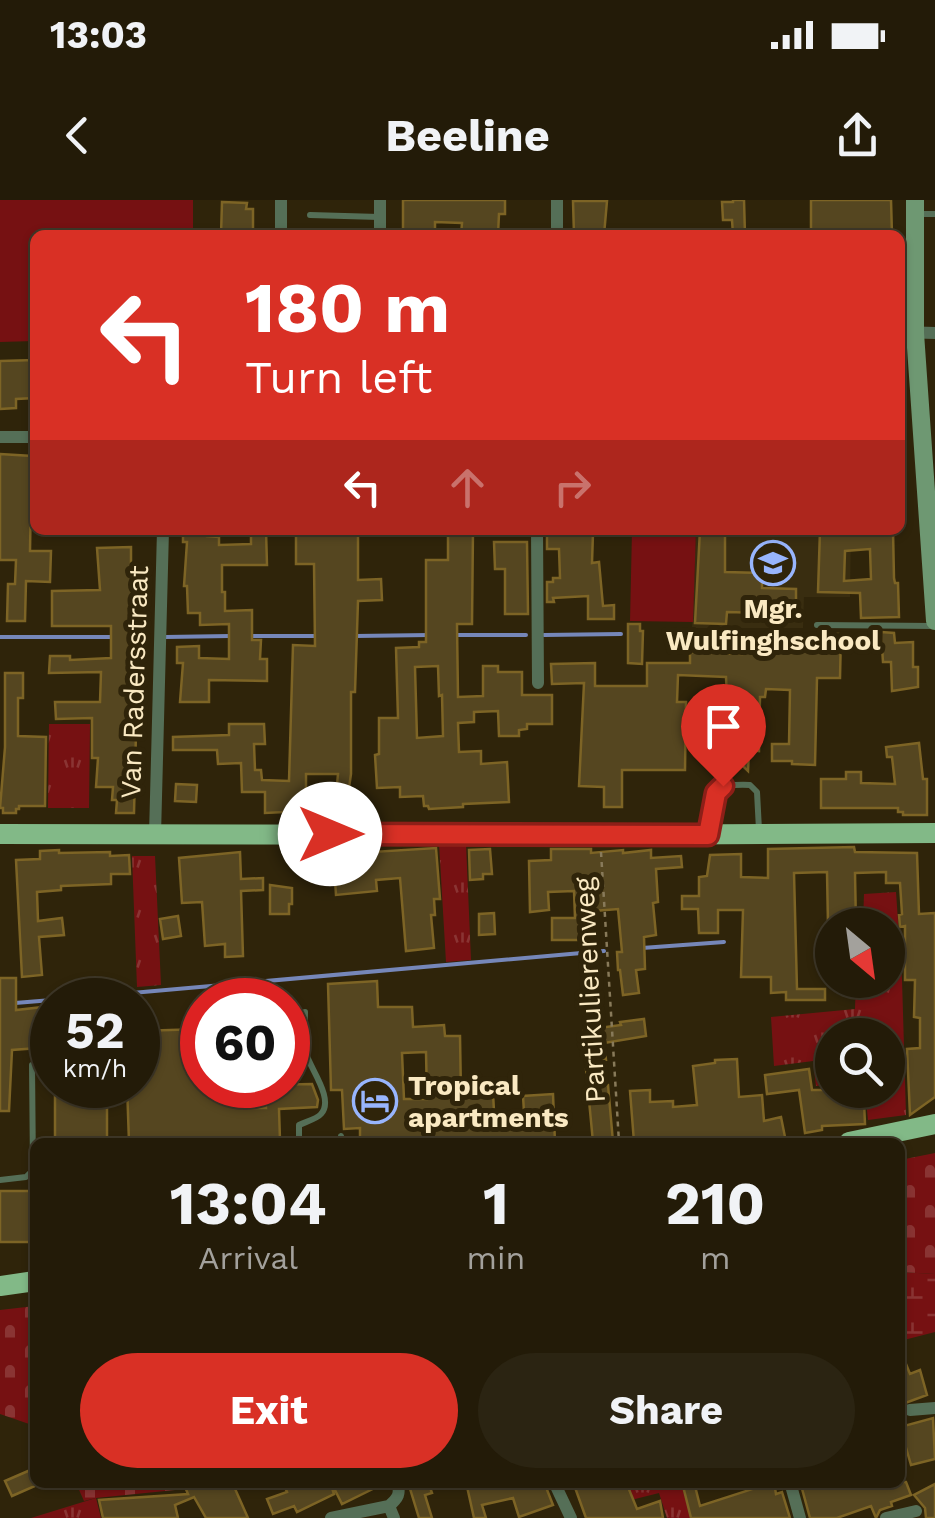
<!DOCTYPE html>
<style>
body{margin:0;font-family:"Work Sans",sans-serif;background:#2b2412;color:#f1f3f6;height:100vh;display:flex;flex-direction:column;font-size:38px;white-space:nowrap}
*{box-sizing:border-box;margin:0}
p{font-size:32px;color:#a3a19c}
.icon{flex:none;width:55px;height:55px;fill:none;stroke:currentColor;stroke-width:2;stroke-linecap:round;stroke-linejoin:round}
.map{position:relative;flex:1;overflow:hidden}
.side{position:absolute;left:30px;top:938px;width:875px;height:350px;display:flex;flex-direction:column;background:#231b08;border-radius:15px;box-shadow:0 2px 8px #0004,0 0 0 2px #403929}
.side>*{flex:none}
.hud{position:absolute;left:30px;top:30px;width:875px;height:305px;border-radius:15px;box-shadow:0 2px 8px #0004,0 0 0 2px #403929;background:#d93025;color:#fff;overflow:hidden}
.needle{width:65px;rotate:151deg}
.buttons{position:absolute;left:815px;top:708px;display:grid;gap:20px}
.buttons a{display:grid;place-items:center;width:90px;height:90px;border-radius:50%;background:#231b08;box-shadow:0 2px 8px #0004,0 0 0 2px #403929;font-size:50px}
.speed{position:absolute;left:30px;top:778px;display:flex;gap:20px;font-size:50px;font-weight:700;text-align:center}
.speed>*{display:grid;place-content:center;width:130px;height:130px;border-radius:50%;background:#231b08;box-shadow:0 2px 8px #0004,0 0 0 2px #403929;line-height:1}
.speed small{font-size:25px;font-weight:400}
.speed .limit{border:15px solid #d22;background:#fff;color:#111}
.pin{position:absolute;display:grid;place-items:center;width:85px;height:85px;color:#fff;margin:-102px -42px;border-radius:50% 50% 50% 0;rotate:-45deg;box-shadow:0 0 10px #0007}
.pin .icon{rotate:45deg}
.me{position:absolute;width:110px;margin:-55px;rotate:90deg;stroke-linejoin:round;filter:drop-shadow(0 0 8px #0008)}
.turn{display:flex;align-items:center;gap:35px;height:210px;padding:0 50px;font-size:45px}
.turn .icon{width:130px;height:130px;stroke-width:2.5}
.turn b{display:block;font-size:70px;line-height:85px}
.lanes{display:flex;align-items:center;height:95px;padding:0 50px;background:#0003;justify-content:center;gap:50px;direction:ltr}
.lanes .off{opacity:.35}
.eta{display:flex;justify-content:space-evenly;align-items:center;height:170px;text-align:center}
.eta b{font-size:60px;font-weight:700;line-height:70px}
.button{display:flex;gap:20px;margin-top:auto;padding:20px 50px}
.button a{flex:1;height:115px;border-radius:60px;background:#d93025;color:#fff;font-size:40px;font-weight:700;line-height:115px;text-align:center}
.button a+a{background:#2b2412;color:#f1f3f6}
.status{display:flex;justify-content:space-between;align-items:center;height:70px;padding:0 50px;background:#231b08;direction:ltr}
.status svg{height:28px;fill:currentColor}
header{display:flex;justify-content:space-between;align-items:center;height:130px;padding:0 50px;background:#231b08;font-size:45px;font-weight:700}
.map>svg:first-child{display:block}
</style>
<div class="status"><b>13:03</b><svg viewBox="0 0 49 12"><path d="M0 12V9h3v3zM5 12V6h3v6zM10 12V3h3v9zM15 12V0h3v12zM26 1h20v11H26zM47 4h2v5h-2z"/></svg></div>
<header><svg class="icon" aria-label="back" viewBox="0 0 24 24"><path d="M15 5l-7 7 7 7"/></svg>Beeline<svg class="icon" aria-label="share" viewBox="0 0 24 24"><path d="M12 15V3M7 8l5-5 5 5M5 13v7h14v-7"/></svg></header>
<div class="map">
<svg width="935" height="1318" viewBox="0 0 935 1318">
<defs>
<pattern id="grass-tufts" width="24" height="20" patternUnits="userSpaceOnUse" patternTransform="scale(2.5)"><rect width="24" height="20" fill="#761112"/><path d="M3 7l-1-3M5 7V3M7 7l1-3M15 17l-1-3M17 17v-4M19 17l1-3" fill="none" stroke="#8a3433"/></pattern>
<pattern id="wetland-marsh" width="20" height="14" patternUnits="userSpaceOnUse" patternTransform="scale(2.5)"><rect width="20" height="14" fill="#761112"/><path d="M1 5h8M5 5V1M11 12h8M15 12V8" fill="none" stroke="#8a3433"/></pattern>
<pattern id="cemetery-stones" width="16" height="16" patternUnits="userSpaceOnUse" patternTransform="scale(2.5)"><rect width="16" height="16" fill="#761112"/><path d="M2 7V4a2 2 0 0 1 4 0v3zM10 15v-3a2 2 0 0 1 4 0v3z" fill="#8a3433"/></pattern>
</defs>
<rect width="100%" height="100%" fill="#2f240a"/>
<path fill="#392d10" d="M696,330h155l-1,67h-46l-1,31h-111z"/>
<path fill="url(#grass-tufts)" d="M49,524h41l-1,84h-41z
M439,643l27,1 5,116 -25,2z
M132,656h23l6,129 -24,2z
M896,692l6,88 4,135 -38,5 -3,-30h23v-55h-56v49l-16,2 -3,-25 -39,5 -3,-49 84,-8 1,-29h32v-55h-25l1,-31z
M616,1283h65l10,35h-24l-8,-25 -36,9z
M96,1298l5,20h-70z"/>
<path fill="url(#wetland-marsh)" d="M900,1072l35,2v58l-35,9z"/>
<path fill="url(#cemetery-stones)" d="M935,953v121l-35,-2v-112z
M35,1106v120l-35,-12v-104z
M76,1283h96l3,7 -79,8 -12,3z"/>
<path fill="#761112" d="M0,0h193v35h-158v106l-35,1z
M632,330h64l-3,92 -63,-1z"/>
<g fill="none" stroke-linecap="round" stroke-linejoin="round">
<path stroke="#7687b9" stroke-width="4" d="M455,435h71
M544,435l77,-1
M250,436h65
M355,436l75,-1
M0,437h115
M165,437l65,-1
M642,748l82,-6
M53,800l551,-49
M15,803l37,-3"/>
</g>
<path fill="#554620" stroke="#7d6425" stroke-width="2.5" fill-rule="evenodd" d="M403,0h102v14h-6l-1,21h-37l1,-12 -27,-1v13h-32z
M733,0h11l1,35h-12l-1,-15h-9l-1,-18h11z
M811,0h80l1,35h-81z
M573,1h34l-3,34h-30z
M222,2l25,1 -1,6h7v26h-32z
M35,160v38l-19,1v9l-16,1v-48z
M0,254l32,2 1,37h-2l-1,58h21l-1,31 -24,-1 -1,40h-18l1,-37h7l1,-24h-16z
M183,330h24v6l12,1v8l32,-1v-14h15l1,35h-45v27h3v19l27,-1v30h9l-1,19h7v22l-58,-1v22h-29l3,-39h-6v-16l22,-1v12l30,1v-35l-29,1v-12h-12l-1,-27h-3l3,-44h-4z
M296,330h62v50l23,-1 1,21 -24,1 -3,91h-4v82l-3,21h-12l2,-21h-32v37l-41,2v-21h-23l-1,-29 -23,1 -1,-14h-44v-13l56,-2v-11h35l1,20h-11l1,26h6l1,10 27,1 4,-136 22,1 -1,-82h-18z
M448,330h25l-1,94h-15l1,73 25,-1v-30h15v6h24v23h30v29h-25v5l-8,1v6h-20l-1,-25 -24,1v10l-16,1 1,29 22,-1v13l26,-2 2,40 -46,2v3l-34,2 -1,-3h-4l-1,-10 -23,1v-10l-23,1 -2,-33 4,-1v-36h19l-2,-70 23,-1v-5h7v-82h22zM438,466l1,30 3,-1 1,41 -26,2 -2,-71z
M700,330h25v42l37,1v15l34,1v25l-69,-2 -1,12 -31,-1z
M820,330h73l1,48 1,5h3l1,34 -38,1 -1,-25 -42,-1zM870,349l1,30 -27,2 1,-30z
M547,332l46,1 -1,30 7,-1 4,44 11,-1v14h-26v-23l-35,2 1,4h-7v-20h6v-4h7l-1,-29h-12z
M494,342h33l1,72h-23v-45h-10z
M131,347v27h9l1,66 -1,13h-2l-4,160h-18l1,-13h-5l1,-13h-17l2,-29h-6v-40l-36,1 -1,-17h45l1,-30 -52,1 1,-17h20v4l41,-2v-32h-59v-35l48,-1 -3,-42z
M628,424h12v7h3l-1,33 -14,-1z
M881,432l13,1 1,10 18,-1v25h5v20l-26,4 -1,-29h-8z
M820,434h21l-1,44h-23l-2,87 -23,-1v-3h-20v-17h17l1,-54 -24,-1 -1,8h-5l-1,54 -10,-1 -1,21 -19,-18 6,-3 -28,-1 1,-33 12,1 7,-18 -1,-22 -48,-2 -1,27h9l-1,68h-63v37h-18v-20l-25,-1 5,-103 -32,1 -1,-20 44,-1v23h52v-23h43v-11l52,2v-19l77,1z
M5,473h18v25h-5v38l28,1 -1,69h-26v3h-3v4h-13v-5h-3l5,-61z
M919,543l4,36h4v36h-24v-3h-5v-4h-77v-29h25v-7h15v11l34,1 -3,-27h-5l-1,-10z
M176,584l21,1 -1,17 -21,-1z
M854,647l1,5 62,1 2,61 16,-1v184l-25,18 -3,-66 13,-1v-30l-6,-1 1,-37h-10v-54l-5,1 -1,-12 3,-1 -2,-31h-14v-11l-31,1 1,52h-28l-1,-53 -33,1 3,116h28v11h-39v-8l-15,1v-16h-30l2,-67h-25v23h-19l-1,-24h-16v-13h17v-19l8,-1 3,-21 31,-1v23l27,1v-29z
M369,648h4v4l63,-4 4,51h-6l1,16h-4l3,33 -28,3 -6,-73 -24,2 1,11 -41,4 -1,-15 -23,2 -1,-25 16,-1v3l29,-3 -1,-6z
M490,649l2,25h-9v5l-13,1 -1,-30z
M551,649h40v4l32,-3v3l28,-3v8l30,-2 1,11 -26,2 2,33 -5,1 3,32 -12,2 1,32 -9,1 3,23 -16,2 -3,-25h-2l-1,-18h5l-4,-43 -24,2 1,51 -12,1 -3,-23h-28v-22h23l-1,-27 -26,1 1,18 -19,2 -1,-51 22,-1z
M59,650v3l51,-1v4l19,-1 1,19h-19v10l-50,2v4l-24,2 1,29 24,-3 2,17 -25,2 3,38 -20,2 -6,-117 24,-1v-8z
M240,652l1,27 22,-1v12l-22,1 2,65 -18,1v-13l-20,2 -3,-44 -20,1 -3,-45z
M270,685l22,3v16h-3v10h-19z
M494,713l1,21 -16,1v-21z
M178,716l3,20 -18,3 -3,-20z
M0,778h16v32l36,-4v41l-40,3 -3,61h-9z
M377,781l1,26h34l1,20 31,-2 1,11h15l1,59 32,-2 2,36 30,-1 -2,-32 30,-2 2,48h-195v-14l-16,1 -2,-39h-11l-3,-106zM426,852l1,47h-23l-2,-46z
M644,819l2,17 -42,7 2,17 -18,2 -4,-32 37,-5 -1,-3z
M202,829v56h40v23h24l-1,-23 47,-1 6,16 -1,7 -38,2 1,31 -17,2h-134l-2,-57h11v-54z
M737,859l2,38 23,-2 2,26 17,-4 4,20 -20,5h-17v-4l-30,1v3h-84l-4,-51 20,-1v12l23,-1v6l24,-2 -4,-39 22,-3v-3z
M598,868l1,17h9l5,57h-20l-7,-73z
M809,869l3,21h30l1,13 21,-1 1,22 -43,2v4l-17,3 -6,-43 -32,4 -2,-19z
M55,885h52v57h-52z
M0,991h35v51h-35z
M900,1149l10,25 10,-4 7,25 -27,10z
M933,1218l2,41 -24,6 -11,-38z
M35,1268v18l-23,10 -7,-15z
M196,1282h36l16,36h-42l-12,-21 -19,8 3,13h-75l-4,-18 89,-6 -3,-7z
M283,1282h47l4,12 -37,18 -3,-6 -21,8 -6,-15 20,-7z
M340,1282h47l-45,22 -9,-18z
M408,1282h20l4,11 -7,2 7,23h-13z
M466,1282h10l2,7 -1,-7h67l9,23 -34,12 -6,-19 -31,7 4,13h-12z
M573,1282h53l11,27 23,-8 3,17h-77z
M682,1282h12l6,24 74,-24 2,12 6,-2 8,26h-99z
M809,1282h97l5,13 -20,7 1,4 -12,4 -4,8 -5,-12 -34,12h-27l-9,-33z
M935,1284v34h-9l-1,-10 -11,-13z"/>
<g fill="none" stroke-linecap="round" stroke-linejoin="round">
<path stroke="#887a5a" stroke-width="2.5" stroke-dasharray="5 5" stroke-linecap="butt" d="M601,652l18,290"/>
<path stroke="#556f57" stroke-width="6" d="M916,14h19
M310,15l69,2
M817,425l117,1
M329,585l1,48
M709,629c7,-35 0,-46 41,-44l7,7 2,38
M341,936l1,6
M299,942v-17c6,-3 18,-6 22,-11 14,-15 -12,-47 -15,-61 -3,-13 -1,-28 -1,-41
M0,980l26,-3 7,-7 -1,-105"/>
<path stroke="#556f57" stroke-width="12" d="M380,0v35
M281,35v-35
M557,35v-35
M900,132l35,1
M0,237h35
M537,330l1,153
M155,635l8,-305
M910,1210l25,-2
M554,1282l17,36
M790,1282l10,36
M331,1318l58,-12
M394,1318l-5,-12c9,-8 12,-12 8,-24
M886,1318l30,-7"/>
<path stroke="#6e9872" stroke-width="18" d="M915,0v133l20,288"/>
<path stroke="#82b987" stroke-width="20" d="M0,634l600,1 335,-2
M849,942l86,-18
M0,1086l35,-5"/>
</g>
<g fill="none" stroke-linecap="round" stroke-linejoin="round">
<defs>
<path id="route" d="M330,634l378,1 8,-42 7,-7"/>
</defs>
<use href="#route" stroke="#8d1f18" stroke-width="25"/>
<use href="#route" stroke="#d93025" stroke-width="18"/>
</g>
<defs>
<symbol id="school-ring" viewBox="-11 -11 22 22"><circle r="9.5" fill="#2f240a" stroke="#98b5fd" stroke-width="1.5"/><path d="M0-5L7-2L0 1L-7-2ZM-4 1L0 2.5L4 1V4Q0 6-4 4Z" fill="#98b5fd"/></symbol>
<symbol id="hotel-ring" viewBox="-11 -11 22 22"><circle r="9.5" fill="#2f240a" stroke="#98b5fd" stroke-width="1.5"/><path d="M-6-4.5h1.5V1H6V5H4.5V3h-9V5H-6ZM-4 0a1.8 1.8 0 1 1 3.6 0ZM.5 0V-2.5h3Q6-2.5 6 0Z" fill="#98b5fd"/></symbol>
</defs>
<g fill-rule="evenodd">
<use href="#school-ring" x="748" y="338" width="50" height="50"/>
<use href="#hotel-ring" x="350" y="876" width="50" height="50"/>
</g>
<g text-anchor="middle" stroke-width="10" stroke-linejoin="round" paint-order="stroke">
<g font-size="28" font-weight="bold" fill="#fae9c2" stroke="#2f240a">
<text x="773" y="418">Mgr.<tspan x="773" dy="32">Wulfinghschool</tspan></text>
<text x="408" y="895" text-anchor="start">Tropical<tspan x="408" dy="32">apartments</tspan></text>
</g>
<g font-size="28" fill="#fae9c2" stroke="#2f240a">
<text transform="translate(134 482) rotate(-88)" y="10">Van Radersstraat</text>
<text transform="translate(589 790) rotate(-93)" y="10">Partikulierenweg</text>
</g>
</g>
</svg>
<div class="buttons">
<a><svg class="needle" viewBox="-14 -14 28 28"><path d="M0-13l5 13h-10z" fill="#e53935"/><path d="M0 13l5-13h-10z" fill="#a3a19c"/></svg></a>
<a><svg class="icon" aria-label="search" viewBox="0 0 24 24"><circle cx="10" cy="10" r="6"/><path d="M15 15l6 6"/></svg></a>
</div>
<div class="speed"><div>52<small>km/h</small></div><div class="limit">60</div></div>
<div class="pin" style="left:723px;top:586px;background:#d93025"><svg class="icon" aria-label="arrive" viewBox="0 0 24 24"><path d="M6 21V4h12l-3 4 3 4H6"/></svg></div>
<svg class="me" style="left:330px;top:634px" viewBox="-20 -20 40 40"><circle r="19" fill="#fff"/><path d="M0-13L10 11 0 6-10 11z" fill="#d93025"/></svg>
<div class="hud">
<div class="turn"><svg class="icon" aria-label="left" viewBox="0 0 24 24"><path d="M17 20v-9H6M10 6l-5 5 5 5"/></svg><div><b>180 m</b>Turn left</div></div>
<div class="lanes"><svg class="icon" aria-label="left" viewBox="0 0 24 24"><path d="M17 20v-9H6M10 6l-5 5 5 5"/></svg><svg class="icon off" aria-label="ahead" viewBox="0 0 24 24"><path d="M12 20V5M6 11l6-6 6 6"/></svg><svg class="icon off" aria-label="right" viewBox="0 0 24 24"><path d="M7 20v-9h11M14 6l5 5-5 5"/></svg></div>
</div>
<section class="side">
<div class="eta">
<div><b>13:04</b><p>Arrival</p></div>
<div><b>1</b><p>min</p></div>
<div><b>210</b><p>m</p></div>
</div>
<div class="button"><a>Exit</a><a>Share</a></div>
</section>
</div>
